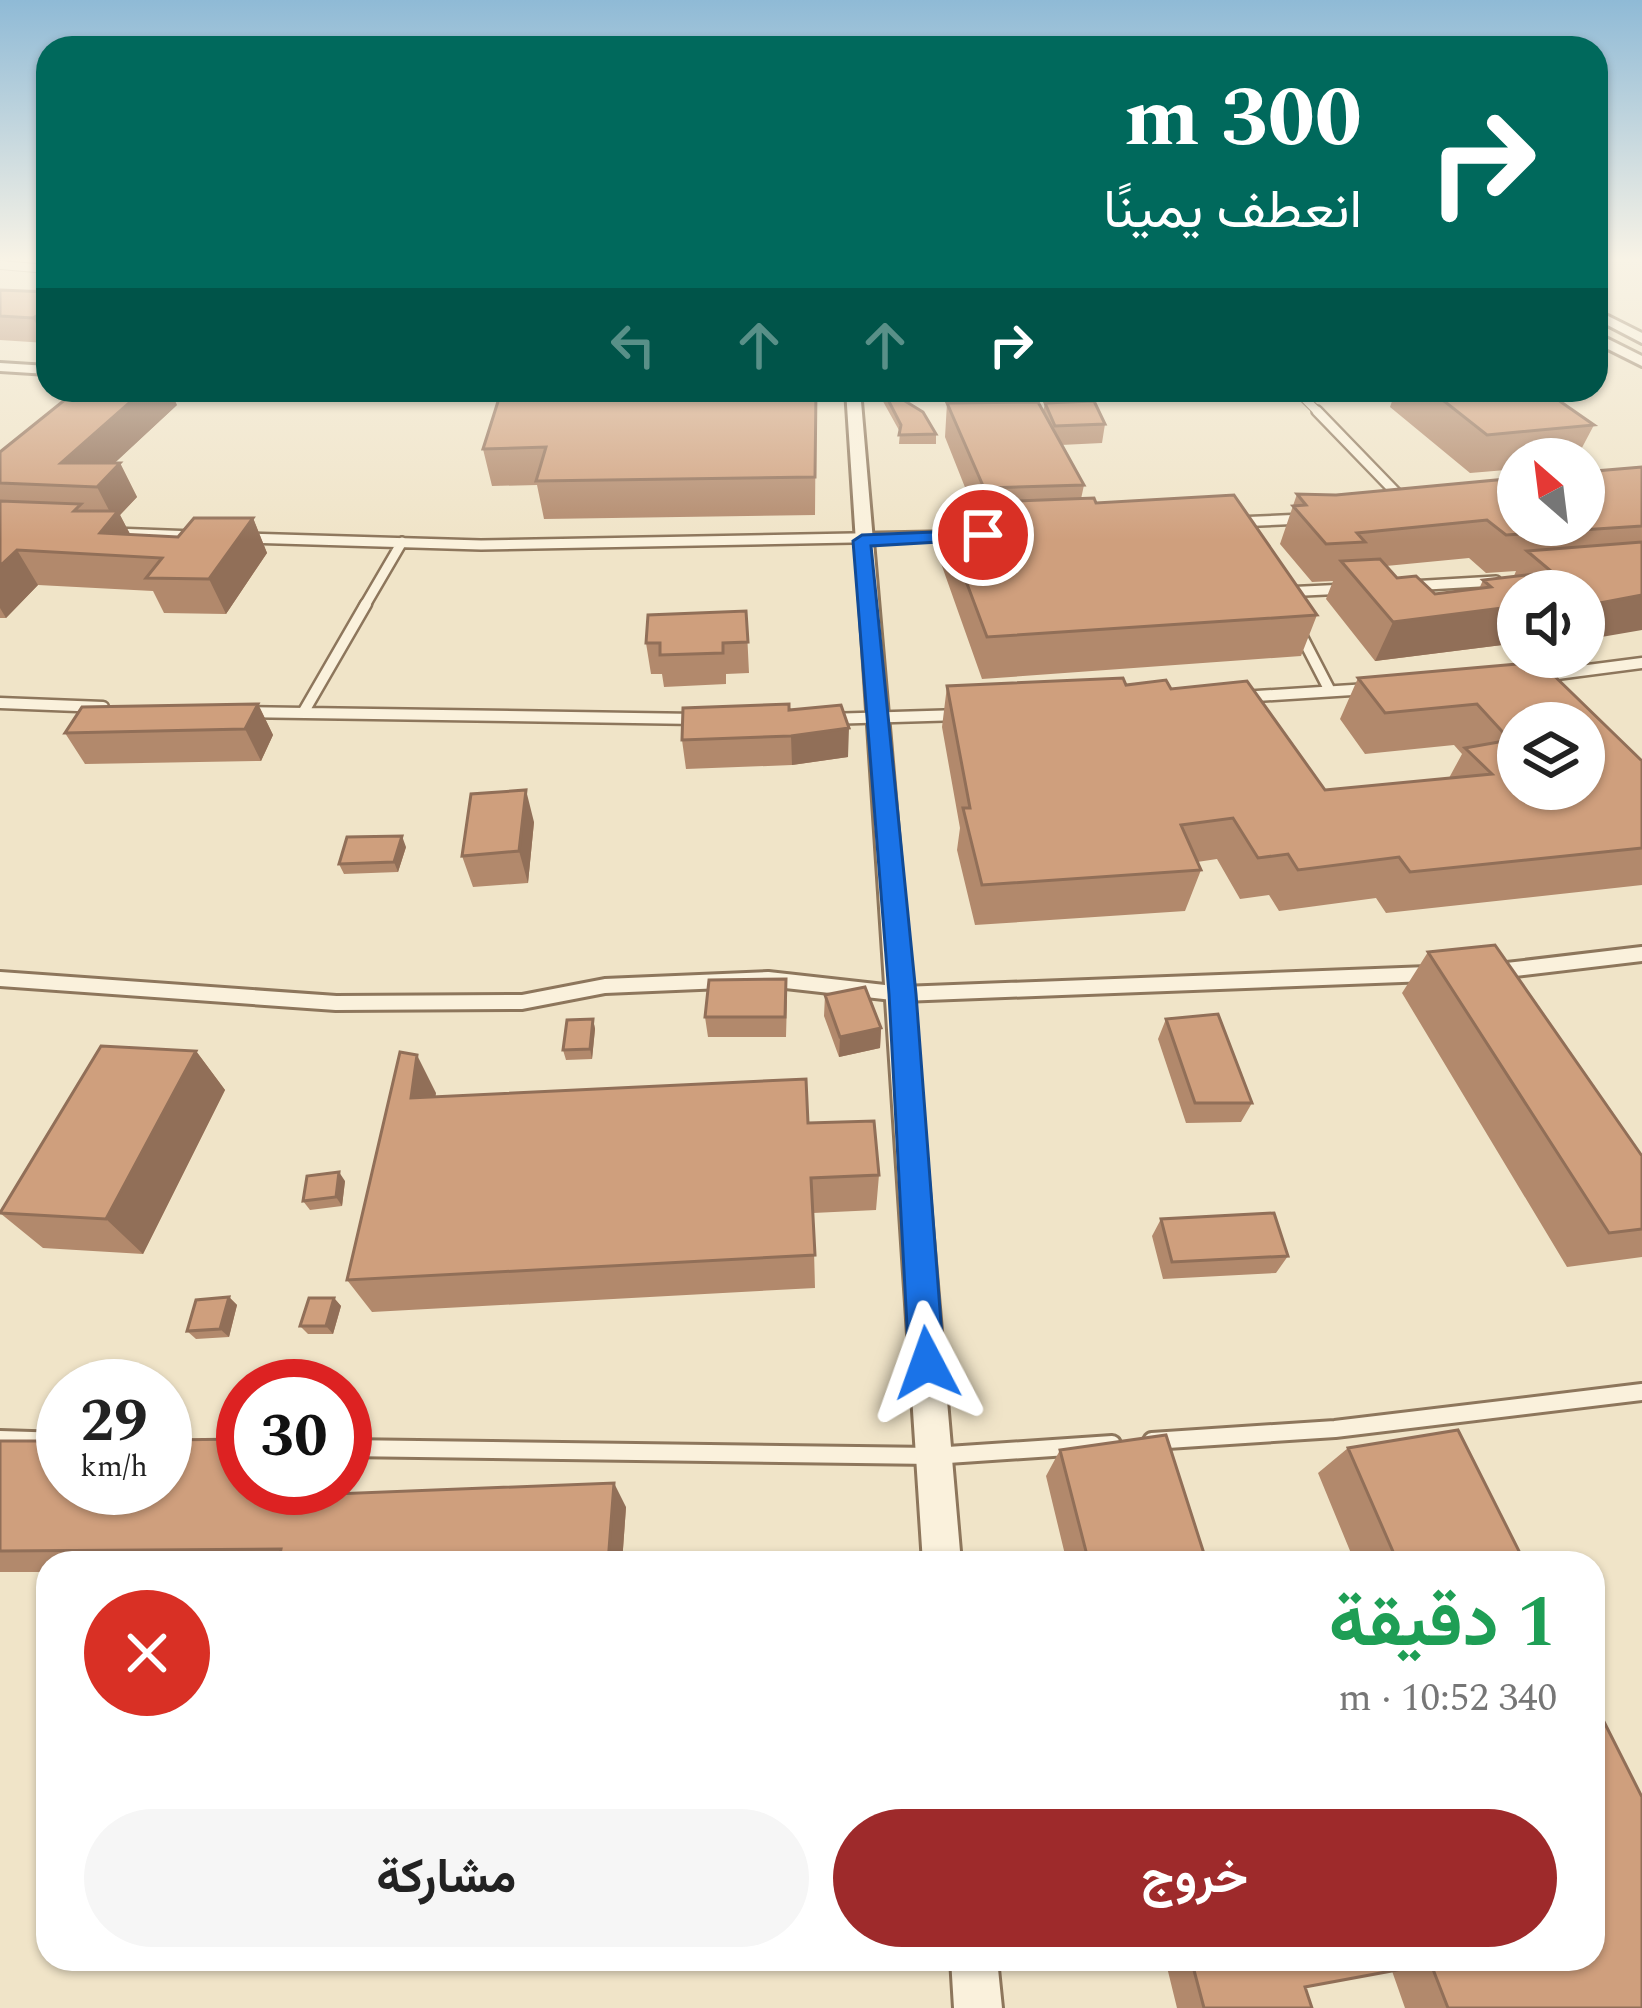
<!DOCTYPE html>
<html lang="ar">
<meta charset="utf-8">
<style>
body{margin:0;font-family:Spectral,Vazirmatn,serif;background:#f6f6f6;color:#222;direction:rtl;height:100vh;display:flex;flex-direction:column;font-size:45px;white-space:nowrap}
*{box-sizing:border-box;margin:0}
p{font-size:39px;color:#767676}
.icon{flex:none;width:66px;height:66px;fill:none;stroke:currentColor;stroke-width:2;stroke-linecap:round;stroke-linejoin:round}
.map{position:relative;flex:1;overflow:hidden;direction:ltr}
.sheet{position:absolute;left:36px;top:1551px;width:1569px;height:420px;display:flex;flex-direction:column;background:#fff;border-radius:36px;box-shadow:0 3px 9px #0004;direction:rtl}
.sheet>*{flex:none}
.hud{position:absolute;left:36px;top:36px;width:1572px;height:366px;border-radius:36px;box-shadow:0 3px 9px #0004;direction:rtl;background:#00695c;color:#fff;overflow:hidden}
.needle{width:78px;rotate:332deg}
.controls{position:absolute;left:1497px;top:438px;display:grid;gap:24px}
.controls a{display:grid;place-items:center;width:108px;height:108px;border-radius:50%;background:#fff;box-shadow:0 3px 9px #0004;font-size:60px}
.speed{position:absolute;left:36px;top:1359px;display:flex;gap:24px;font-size:60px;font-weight:700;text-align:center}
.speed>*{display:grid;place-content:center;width:156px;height:156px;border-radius:50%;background:#fff;box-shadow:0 3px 9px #0004;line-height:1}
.speed small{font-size:30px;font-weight:400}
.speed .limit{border:18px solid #d22;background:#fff;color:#111}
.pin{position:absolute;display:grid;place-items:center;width:102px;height:102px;color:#fff;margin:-51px;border:6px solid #fff;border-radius:50%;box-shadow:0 3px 12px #0007}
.me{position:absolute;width:132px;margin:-66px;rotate:356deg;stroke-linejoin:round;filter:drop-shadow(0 0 9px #0008)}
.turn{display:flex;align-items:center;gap:42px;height:252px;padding:0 48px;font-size:54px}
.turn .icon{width:156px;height:156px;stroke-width:2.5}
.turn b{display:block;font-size:84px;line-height:102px}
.lanes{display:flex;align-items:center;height:114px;padding:0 48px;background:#0003;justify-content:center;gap:60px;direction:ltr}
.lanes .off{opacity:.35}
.round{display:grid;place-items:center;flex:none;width:126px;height:126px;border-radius:63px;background:#f6f6f6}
.overview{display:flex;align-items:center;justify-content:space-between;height:204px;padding:0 48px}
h1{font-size:72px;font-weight:700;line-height:90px;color:#1e9e55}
.cta{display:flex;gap:24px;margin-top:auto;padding:24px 48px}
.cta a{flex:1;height:138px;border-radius:72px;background:#9e2a2b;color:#fff;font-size:48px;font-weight:700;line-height:138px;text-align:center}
.cta a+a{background:#f6f6f6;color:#222}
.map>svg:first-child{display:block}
</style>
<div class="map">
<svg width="1642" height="2008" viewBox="0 0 1642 2008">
<rect width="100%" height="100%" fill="#f0e4c8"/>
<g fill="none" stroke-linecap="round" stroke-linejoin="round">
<defs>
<path id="service-far4" d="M0,265l48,4
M1296,390l24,24"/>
<path id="service-far3" d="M1317,411l89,92
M1236,522l67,-3
M114,533l80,3
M246,538l235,7 475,-9
M1410,586l86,-5
M1284,592l62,-3
M364,607l38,-65"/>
<path id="service-far2" d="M1299,631l31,60
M1534,677l108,-14
M1241,697l127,-8
M0,703l103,4
M245,712l452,7
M303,713l63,-109
M827,719l134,-4"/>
<path id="service-far1" d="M1498,971l144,-17
M0,979l336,24 186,-1 83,-16 163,-7 134,15 526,-20"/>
<path id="service" d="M0,1439l63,2
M1152,1441l183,-12 307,-37
M345,1448l588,8 179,-12"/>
<path id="minor" d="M1596,310l46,23v10l-46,-24z
M1596,333l46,23v10l-46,-23z
M0,363l48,3v8l-48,-3z
M846,390h14l101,1173h-38z
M951,1959h46l5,49h-48z"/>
</defs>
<use href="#service-far4" stroke="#8d765c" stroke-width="10"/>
<use href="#service-far3" stroke="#8d765c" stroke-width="14"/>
<use href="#service-far2" stroke="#8d765c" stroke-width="15"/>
<use href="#service-far1" stroke="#8d765c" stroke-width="20"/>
<use href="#service" stroke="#8d765c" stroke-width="22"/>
<use href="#minor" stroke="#8d765c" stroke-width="6"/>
<use href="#service-far4" stroke="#faf1dc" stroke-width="8"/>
<use href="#service-far3" stroke="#faf1dc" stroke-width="9"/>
<use href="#service-far2" stroke="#faf1dc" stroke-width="10"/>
<use href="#service-far1" stroke="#faf1dc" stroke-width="14"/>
<use href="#service" stroke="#faf1dc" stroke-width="16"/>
<use href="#minor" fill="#faf1dc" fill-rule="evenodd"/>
</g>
<path fill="#b2896c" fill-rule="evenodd" d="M0,290l48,2 -2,51 -46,-3z
M816,390l-1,125 -271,4 -7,-34 -45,1 -9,-37z
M880,390h7l49,44v10h-37l1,-12 -20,-36z
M1396,390h94l14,10 90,25 -18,34h-58v10l-48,4 -80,-66z
M947,403l96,9 2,-9 60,21 -3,19 -41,2 23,40 -3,14 15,4 221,112 -16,41 -319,23 -45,-127 3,-40 34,-2 -29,-73z
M177,405l-63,58h6l17,34 -17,18 10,20 48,2 75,-19 14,35 -41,61 -62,-1 -11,-22 -115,-6 -32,33h-6v-166z
M1642,467v163l-58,-39h-66v52l-143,18 -49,-62 7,-18 -21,1 -32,-38 17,-50 39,1zM1469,558l17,15 30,-2 -2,5 -31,4 -4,9 -44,5 -38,-16 -11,-12z
M746,611l3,62 -23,1v10l-62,3 -2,-13h-11l-5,-31z
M1540,662l102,99v124l-256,28 -10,-15 -97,13 -10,-16 -29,4 -23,-40 -20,3 4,8 -16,41 -210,14 -18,-75 3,-22 -18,-101 5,-41 179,-1 45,4 154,101 124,-12 13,-24 -8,-9 -89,9 -25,-35 18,-41z
M258,704l15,31 -12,26 -176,3 -20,-31z
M789,710l59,47 -56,8 -106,4 -4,-29z
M534,822l-6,61 -55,4 -11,-31z
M406,847l-8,25 -54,2 -5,-10z
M1428,952l214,204v101l-75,10 -165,-274z
M825,995l56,33 -1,20 -41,9 -15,-41z
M787,1000l-1,37h-78l-3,-20z
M593,1019l2,10 -3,30 -26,1 -3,-10z
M1166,1019l86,84 -11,19 -55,1 -28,-84z
M196,1051l29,39 -82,164 -100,-6 -43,-35z
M436,1093l-1,4 373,26 71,52 -3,35 -63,3 2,75 -443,24 -25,-32z
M345,1181l-3,25 -32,4 -7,-9z
M1161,1219l127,37 -12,17 -113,6 -11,-43z
M229,1297l8,8 -8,32 -33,2 -9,-8z
M334,1298l7,8 -8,28h-25l-8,-8z
M0,1441l300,54 326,12 -4,56h-574v9h-48z
M1348,1448l177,115h-170l-37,-90z
M1060,1450l147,113h-140l-21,-87z
M1165,1959h428l49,49h-237l-13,-37 -87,16 7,21h-135z"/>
<path fill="#916f58" d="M48,309v33l-2,1 -13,-25z
M144,390h26l7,15 -88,82 -28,-24z
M120,463l17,34 -17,18 16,30 -36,-12 13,-15 -16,-31z
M253,518l14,35 -41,61 -17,-35z
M17,550l21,35 -32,33 -6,-10v-42z
M1642,595v35l-58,10v-34z
M1518,606v37l-143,18 18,-39z
M258,704l15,31 -12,26 -16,-32z
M849,728l-1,29 -56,8 -1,-29z
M526,790l8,32 -6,61 -9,-32z
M402,836l4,11 -8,25 -4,-10z
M593,1019l2,10 -3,30 -2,-10z
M881,1028l-1,20 -41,9 1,-20z
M196,1051l29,39 -82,164 -37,-35z
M417,1055l19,38 -6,43 -19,-38z
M339,1172l6,9 -3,25 -6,-9z
M229,1297l8,8 -8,32 -9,-8z
M334,1298l7,8 -8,28 -7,-8z
M614,1483l12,24 -4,56h-14z
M261,1488h41l-9,33 -34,-24z"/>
<path fill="#cf9f7d" stroke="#916f58" stroke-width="3" fill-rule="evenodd" d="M0,290l48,2v17l-15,9 -33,-2z
M77,390h67l-83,73h59l-23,24 -97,-4v-31z
M570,390h246l-1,87 -279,4 10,-34 -63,2 18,-57z
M883,390h4l36,22 13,22 -37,1 2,-10z
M1430,390h60l14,10 47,-5 43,30 -107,10z
M1094,401l11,23 -50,2 -10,-23z
M1038,402l46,83 -100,3 -37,-85z
M1642,467v59l-136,9 -19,-15 -130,13 8,9 -39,2 -33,-38 13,-1 -9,-11 39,1 182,-17v47h66v-53z
M1234,495l83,120 -330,22 -47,-125 55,-3 -3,-7 102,-4 2,5z
M0,501l81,3 -7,7h44l-18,22 78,4 16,-19h59l-44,61 -63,-1 16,-20 -145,-8 -17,16z
M1642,542v53l-58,11v-15h-66v15l-125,16 -52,-61 39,-2 17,19 19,-2 19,18 56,-7 -8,-7 69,-8 -25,-21z
M746,611l2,31 -25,1v10l-63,2v-12h-14l2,-28z
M1540,662l102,99v87l-232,24 -11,-15 -101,13 -10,-16 -30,4 -25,-40 -52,7 20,45 -219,15 -19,-77h7l-23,-122 176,-8 3,7 40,-5 5,9 76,-8 78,109 167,-16 -27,-26 45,-8 -33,-36 -92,9 -27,-35zM1518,723h66v66h-66z
M258,704l-13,25 -180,4 17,-26z
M789,704v6l52,-5 8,23 -58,8 -109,4 1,-32z
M526,790l-7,61 -57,5 9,-62z
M402,836l-8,26 -55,2 8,-27z
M1495,945l147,211v73l-33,4 -181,-281z
M786,979l-1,38h-80l4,-37z
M865,987l16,41 -41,9 -15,-42z
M1218,1014l34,89h-57l-29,-84z
M593,1019l-3,30 -27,1 4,-30z
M101,1046l95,5 -90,168 -106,-6z
M400,1052l17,3 -6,43 395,-19 2,44 66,-2 5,54 -68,3 4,77 -468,25z
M339,1172l-3,25 -33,4 4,-25z
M1274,1213l14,43 -116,6 -11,-43z
M229,1297l-9,32 -33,2 9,-31z
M309,1298h25l-8,28h-26z
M1458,1430l67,133h-127l-50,-115z
M1166,1435l41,128h-118l-29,-113z
M243,1439v49h18l-2,9 355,-14 -6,80h-330l3,-14 -281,2v-110h63v47h102v-48z
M1593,1700l49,97v211h-194l-19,-49h164z
M1191,1959h219l3,8 -108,20 7,21h-108z"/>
<linearGradient id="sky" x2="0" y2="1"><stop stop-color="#8fbad6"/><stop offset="0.48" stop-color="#f8f3e6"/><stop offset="1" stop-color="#f8f3e6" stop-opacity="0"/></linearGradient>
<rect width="1642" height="540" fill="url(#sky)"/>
<path fill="#1a73e8" stroke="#114b97" stroke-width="3" d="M983,530l9,5 -2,4 -119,7 45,448 28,369 -5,12 -12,5 -13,-5 -5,-12 -20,-369 -36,-453 9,-6z"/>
</svg>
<div class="controls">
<a><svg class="needle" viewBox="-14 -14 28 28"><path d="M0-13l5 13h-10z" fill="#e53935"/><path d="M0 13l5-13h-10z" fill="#767676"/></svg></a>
<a><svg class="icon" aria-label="sound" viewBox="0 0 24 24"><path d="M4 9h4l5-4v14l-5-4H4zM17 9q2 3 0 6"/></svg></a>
<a><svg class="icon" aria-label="layers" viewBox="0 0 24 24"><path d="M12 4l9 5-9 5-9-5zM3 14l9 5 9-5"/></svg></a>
</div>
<div class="speed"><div>29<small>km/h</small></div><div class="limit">30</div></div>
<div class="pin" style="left:983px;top:535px;background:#d93025"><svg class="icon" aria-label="arrive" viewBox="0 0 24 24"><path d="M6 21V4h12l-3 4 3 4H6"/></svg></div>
<svg class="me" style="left:927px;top:1363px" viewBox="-20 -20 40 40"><path d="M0-17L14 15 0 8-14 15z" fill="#1a73e8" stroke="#fff" stroke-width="4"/></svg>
<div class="hud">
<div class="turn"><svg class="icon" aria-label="right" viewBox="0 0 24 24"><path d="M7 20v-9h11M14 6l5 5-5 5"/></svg><div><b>300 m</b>انعطف يمينًا</div></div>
<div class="lanes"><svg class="icon off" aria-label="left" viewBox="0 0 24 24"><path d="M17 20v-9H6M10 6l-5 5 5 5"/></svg><svg class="icon off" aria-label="ahead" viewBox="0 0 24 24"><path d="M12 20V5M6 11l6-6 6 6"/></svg><svg class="icon off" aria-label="ahead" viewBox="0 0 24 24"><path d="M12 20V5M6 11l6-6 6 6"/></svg><svg class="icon" aria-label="right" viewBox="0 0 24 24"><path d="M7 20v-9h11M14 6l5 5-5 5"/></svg></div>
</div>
<section class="sheet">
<div class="overview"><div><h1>1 دقيقة</h1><p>340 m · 10:52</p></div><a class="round" style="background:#d93025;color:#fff"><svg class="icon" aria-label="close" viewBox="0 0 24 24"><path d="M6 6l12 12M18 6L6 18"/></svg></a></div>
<div class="cta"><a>خروج</a><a>مشاركة</a></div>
</section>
</div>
